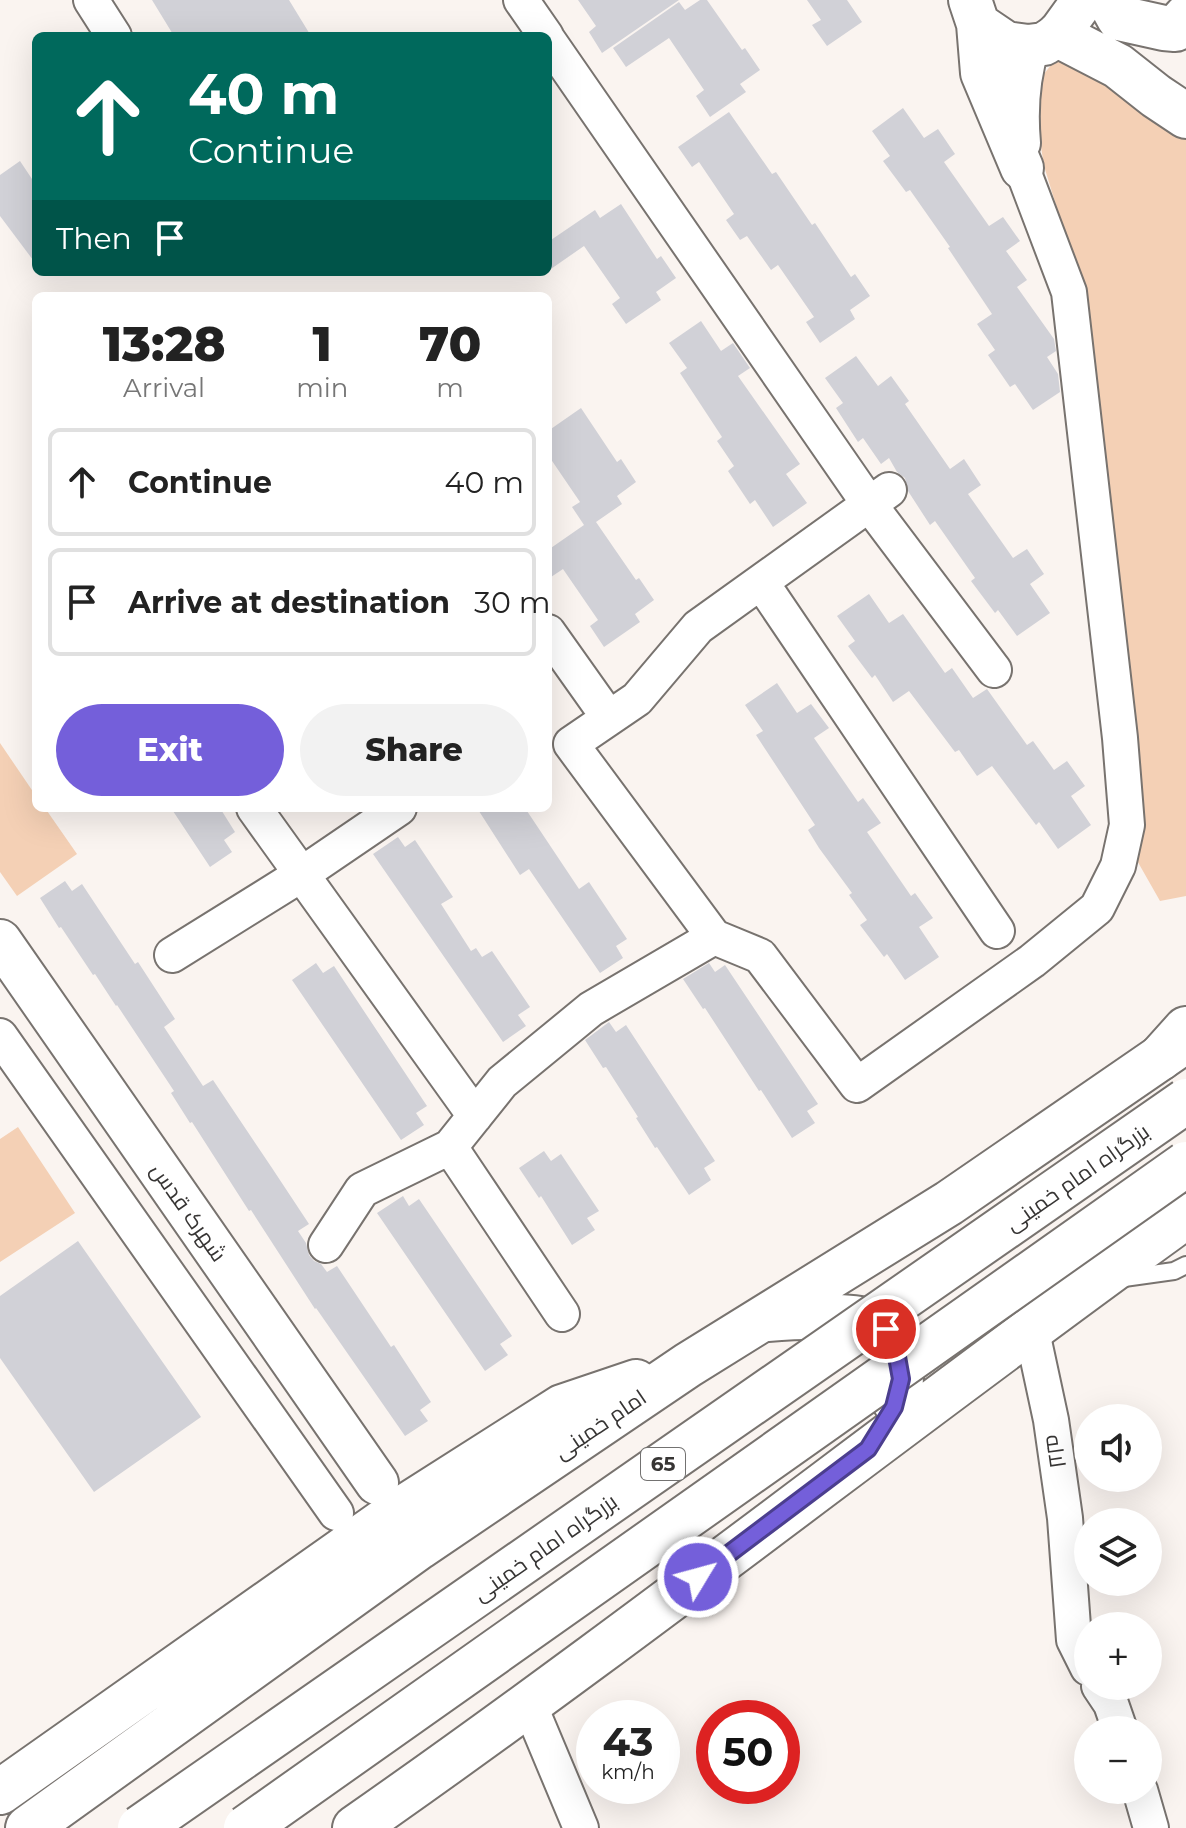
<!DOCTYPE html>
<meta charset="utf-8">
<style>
body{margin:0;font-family:Montserrat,Cairo,sans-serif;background:#f2f2f2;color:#222;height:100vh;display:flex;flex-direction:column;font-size:30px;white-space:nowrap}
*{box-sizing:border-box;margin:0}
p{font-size:26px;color:#767676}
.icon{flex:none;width:44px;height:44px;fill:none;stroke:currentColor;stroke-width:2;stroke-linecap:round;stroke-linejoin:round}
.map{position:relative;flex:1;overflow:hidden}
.side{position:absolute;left:32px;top:292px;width:520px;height:520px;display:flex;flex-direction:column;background:#fff;border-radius:12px;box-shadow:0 8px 32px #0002}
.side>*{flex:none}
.top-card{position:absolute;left:32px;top:32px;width:520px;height:244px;border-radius:12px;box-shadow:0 8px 32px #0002;background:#00695c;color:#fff;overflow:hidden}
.fabs{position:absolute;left:1074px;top:1404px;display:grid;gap:16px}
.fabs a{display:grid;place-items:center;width:88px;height:88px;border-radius:50%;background:#fff;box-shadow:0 8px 32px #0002;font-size:40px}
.speed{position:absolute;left:576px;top:1700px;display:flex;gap:16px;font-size:40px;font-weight:700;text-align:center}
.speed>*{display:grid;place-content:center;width:104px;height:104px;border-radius:50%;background:#fff;box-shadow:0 8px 32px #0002;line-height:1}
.speed small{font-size:20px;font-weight:400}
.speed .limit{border:12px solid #d22;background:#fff;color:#111}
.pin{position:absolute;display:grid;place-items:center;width:68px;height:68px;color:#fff;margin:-34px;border:4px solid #fff;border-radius:50%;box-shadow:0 2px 8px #0007}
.me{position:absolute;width:88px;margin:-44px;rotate:53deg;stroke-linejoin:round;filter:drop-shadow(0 0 6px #0008)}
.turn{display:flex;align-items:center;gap:28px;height:168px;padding:0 24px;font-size:36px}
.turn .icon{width:104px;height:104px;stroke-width:2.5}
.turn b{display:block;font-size:56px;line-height:68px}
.then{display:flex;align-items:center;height:76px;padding:0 24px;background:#0003;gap:16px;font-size:30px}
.eta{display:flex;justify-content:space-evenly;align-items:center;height:136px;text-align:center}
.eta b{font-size:48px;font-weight:800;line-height:56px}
.button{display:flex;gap:16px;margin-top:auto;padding:16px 24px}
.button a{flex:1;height:92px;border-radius:48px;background:#745fda;color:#fff;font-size:32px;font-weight:800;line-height:92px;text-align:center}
.button a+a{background:#f2f2f2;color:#222}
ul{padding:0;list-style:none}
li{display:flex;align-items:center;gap:24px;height:108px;margin:0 16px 12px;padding:0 8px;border:4px solid #e0e0e0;border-radius:12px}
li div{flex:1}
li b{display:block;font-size:30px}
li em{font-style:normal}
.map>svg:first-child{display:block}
</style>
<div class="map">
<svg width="1186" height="1828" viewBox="0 0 1186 1828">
<rect width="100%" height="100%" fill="#faf4f0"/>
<path fill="#f4d0b5" d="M1059,55l127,80v761l-26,5 -25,-44 -53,-567 -38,-124 -12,-77z
M0,743l36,53v12h9l32,46 -60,42 -17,-24z
M18,1127l57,86 -75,49v-123z"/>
<path fill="#d1d1d7" d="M152,0h137l22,36h-137z
M578,0h101l-77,53 -13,-21 7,-6z
M700,0h7l35,50 3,-2 15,22 -20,14 6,8 -36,25 -14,-21 8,-6 -35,-52 -43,29 -13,-19 66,-46 6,8z
M807,0h40l15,22 -35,24 -15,-21 9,-5z
M903,108l21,30 14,-9 17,25 -11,8 45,64 14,-9 17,24 -14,10 21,29 -10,7 37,52 2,12 -9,6 11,17 2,18 -27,18 -18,-26 -5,3 -22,-32 7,-5 -18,-26 15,-10 -44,-66 2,-1 -40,-57 -4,2 -23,-31 7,-5 -18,-25z
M729,112l43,62 4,-2 36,53 3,-2 36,54 4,-3 15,22 -20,14 5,9 -35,24 -14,-21 8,-5 -36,-52 -7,5 -24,-34 -7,4 -14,-20 8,-6 -35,-52 -7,5 -14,-20z
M20,161l16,24v79l-36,-48v-41z
M621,204l36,55 4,-3 15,22 -20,14 5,8 -35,24 -14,-20 8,-6 -36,-52 -36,25v-29l47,-32 5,8z
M701,321l20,30 12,-8 17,25 -12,8 62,88 -14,10 21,29 -34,24 -18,-27 -5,4 -22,-33 6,-5 -17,-25 5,-4 -42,-64 7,-5 -18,-25z
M856,356l22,30 13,-10 18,25 -4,3 45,65 14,-10 17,26 -13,9 45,64 14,-9 17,25 -14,10 20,29 -33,23 -19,-26 -3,3 -24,-32 4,-3 -40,-57 -5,4 -22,-34 -3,-13 -8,-6 -8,-14 -8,6 -18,-26 -5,4 -22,-34 7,-5 -18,-25z
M581,408l36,54 4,-3 15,23 -19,14 5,8 -26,18 40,58 3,-2 15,22 -19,14 5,8 -36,25 -14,-21 8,-6 -35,-51 -15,10v-29l36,-25 -12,-18 8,-5 -32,-47v-24z
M869,594l20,29 14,-9 42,59 7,-5 21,30 14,-9 40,56 6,-4 21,29 13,-9 18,25 -14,10 20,29 -33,24 -19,-27 -3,3 -44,-59 -15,10 -18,-26 -4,2 -46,-61 -16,11 -18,-27 -3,3 -24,-32 7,-5 -18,-25z
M777,683l20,30 14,-9 18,24 -15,10 44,64 5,-4 18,25 -14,9 44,64 4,-3 18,25 -14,9 20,30 -34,23 -18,-26 -3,3 -24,-32 7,-5 -18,-25 3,-2 -33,-45 -11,-18 7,-5 -59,-90 7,-4 -18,-26z
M171,808h49l15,24 -11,8 8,12 -22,15z
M477,808h48l54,81 10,-7 38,57 -11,7 7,12 -23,15 -71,-104 -9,6z
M398,837l7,10 10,-7 38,57 -12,7 30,47 5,-3 6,9 10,-6 38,56 -12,8 8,11 -23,16 -130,-188z
M65,881l7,10 10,-7 53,80 3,-2 37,57 -11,8 39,59 10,-6 59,88 37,56 -11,7 8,12 3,12 5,6 7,3 6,8 10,-6 54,81 3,-2 37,57 -11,8 8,11 -23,15 -89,-128 -1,1 -64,-99 -2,1 -57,-89 -2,1 -19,-30 3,-2 -57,-86 -1,1 -21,-32 -2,1 -32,-48 -2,1 -19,-30z
M316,963l7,10 11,-7 93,140 -11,7 8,12 -23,15 -109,-160z
M709,963l6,9 10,-7 93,139 -11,7 8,12 -23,15 -31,-48 -2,1 -54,-83 -2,1 -20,-30z
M609,1022l7,10 10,-7 89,136 -11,7 7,12 -22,15 -32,-48 -2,1 -19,-30 2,-1 -32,-50 -3,1 -18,-28z
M544,1151l7,10 10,-7 38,57 -12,7 8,12 -23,15 -31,-49 -2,2 -20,-30z
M403,1196l6,10 10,-7 93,137 -12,8 8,11 -23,16 -108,-158z
M78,1241l123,176 -107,75 -94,-134v-62z"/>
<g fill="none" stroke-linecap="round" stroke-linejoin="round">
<defs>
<path id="service" d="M1124,1278l50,-7 12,-6"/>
<path id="minor" d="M91,0l23,36
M521,0l25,36
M548,40l321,464 125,166
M889,490l-191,137 -61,72 -66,45 143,193 46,19 97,129 175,-124 65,-53 21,-42 9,-41 -7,-87 -51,-446 -47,-124
M761,582l236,349
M548,632l61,86
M254,808l221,308
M172,955l130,-81 97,-66
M0,1036l336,477
M450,1147l112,167
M326,1245l36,-55 88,-43 52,-65 89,-73 123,-72
M1031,1327l20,93 14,98 9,122 14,28
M1099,1686l12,18 9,26
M529,1704l52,124
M1140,1790l11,38"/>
<path id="tertiary" d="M970,0l8,24 28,19 22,3 16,-2 14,-9 21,-29 1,-6
M978,24l4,49 40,95
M1019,143c-3,-34 -1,-65 9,-97
M0,941l377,542"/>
<path id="secondary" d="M767,1319c23,-2 45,-3 68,-2 34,1 58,4 63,43 1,5 3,12 3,18 0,8 -4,17 -6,24
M0,1792l397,-280 165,-105 74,-25
M28,1828l391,-281 269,-182 261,-162 237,-163
M355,1828c282,-197 552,-411 831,-612"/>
<path id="primary" d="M1109,0l10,18 45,10 11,1 11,-12
M1058,35l60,31 38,30 30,20
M1160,1058l26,-29"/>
</defs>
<use href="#service" stroke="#78736f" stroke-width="20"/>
<use href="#minor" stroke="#78736f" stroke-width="38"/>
<use href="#tertiary" stroke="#78736f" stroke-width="46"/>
<use href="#secondary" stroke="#78736f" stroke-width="48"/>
<use href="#primary" stroke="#78736f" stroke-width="48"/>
<use href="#service" stroke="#fff" stroke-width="16"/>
<use href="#minor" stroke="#fff" stroke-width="34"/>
<use href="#tertiary" stroke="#fff" stroke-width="42"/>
<use href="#secondary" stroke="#fff" stroke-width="44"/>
<use href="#primary" stroke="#fff" stroke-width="44"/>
<defs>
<path id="trunk-bridge" d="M140,1828l1046,-727
M246,1828l940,-664"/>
</defs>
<use href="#trunk-bridge" stroke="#78736f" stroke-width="48" stroke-linecap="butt"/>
<use href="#trunk-bridge" stroke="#fff" stroke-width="44"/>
</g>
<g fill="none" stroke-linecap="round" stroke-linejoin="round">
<defs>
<path id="route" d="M698,1577l170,-128 26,-42 7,-28 -7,-39 -8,-11"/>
</defs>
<use href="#route" stroke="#4b3e8e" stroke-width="20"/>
<use href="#route" stroke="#745fda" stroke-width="14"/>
</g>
<g text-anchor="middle" stroke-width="7" stroke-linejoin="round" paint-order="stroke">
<rect fill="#fff" stroke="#737271" stroke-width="2" x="641" y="1448" width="44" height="32" rx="6"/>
<g font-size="20" font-weight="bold" fill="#373534">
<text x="663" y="1471">65</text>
</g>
<g font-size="22" fill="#373534" stroke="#fff">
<text transform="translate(1077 1177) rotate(-35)" y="8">بزرگراه امام خمینی</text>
<text transform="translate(189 1212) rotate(55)" y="8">شهرک قدس</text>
<text transform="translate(600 1424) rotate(-34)" y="8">امام خمینی</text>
<text transform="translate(1056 1451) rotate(82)" y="8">لاله</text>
<text transform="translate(545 1547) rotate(-35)" y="8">بزرگراه امام خمینی</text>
</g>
</g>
</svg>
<div class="fabs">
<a><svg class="icon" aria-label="sound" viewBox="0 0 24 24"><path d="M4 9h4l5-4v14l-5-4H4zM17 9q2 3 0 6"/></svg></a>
<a><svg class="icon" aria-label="layers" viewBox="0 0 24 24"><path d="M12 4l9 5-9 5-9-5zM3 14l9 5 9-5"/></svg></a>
<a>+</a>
<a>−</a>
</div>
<div class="speed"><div>43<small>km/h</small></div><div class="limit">50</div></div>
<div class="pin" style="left:886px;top:1329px;background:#d93025"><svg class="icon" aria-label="arrive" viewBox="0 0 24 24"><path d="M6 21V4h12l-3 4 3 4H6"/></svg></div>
<svg class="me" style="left:698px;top:1577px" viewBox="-20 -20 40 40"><circle r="17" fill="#745fda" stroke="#fff" stroke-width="3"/><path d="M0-11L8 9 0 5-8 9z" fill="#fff"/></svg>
<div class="top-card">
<div class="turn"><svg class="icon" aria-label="ahead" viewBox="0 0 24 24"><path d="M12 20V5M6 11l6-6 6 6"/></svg><div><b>40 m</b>Continue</div></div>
<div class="then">Then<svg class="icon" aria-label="arrive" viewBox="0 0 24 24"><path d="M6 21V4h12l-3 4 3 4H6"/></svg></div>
</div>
<section class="side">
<div class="eta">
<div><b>13:28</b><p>Arrival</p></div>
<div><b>1</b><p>min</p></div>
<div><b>70</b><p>m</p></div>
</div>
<ul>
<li><svg class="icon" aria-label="ahead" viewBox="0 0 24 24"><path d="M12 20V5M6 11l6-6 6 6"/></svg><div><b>Continue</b></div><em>40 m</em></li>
<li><svg class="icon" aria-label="arrive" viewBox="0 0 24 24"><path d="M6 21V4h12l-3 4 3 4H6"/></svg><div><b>Arrive at destination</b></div><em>30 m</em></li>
</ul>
<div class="button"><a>Exit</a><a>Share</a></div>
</section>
</div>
